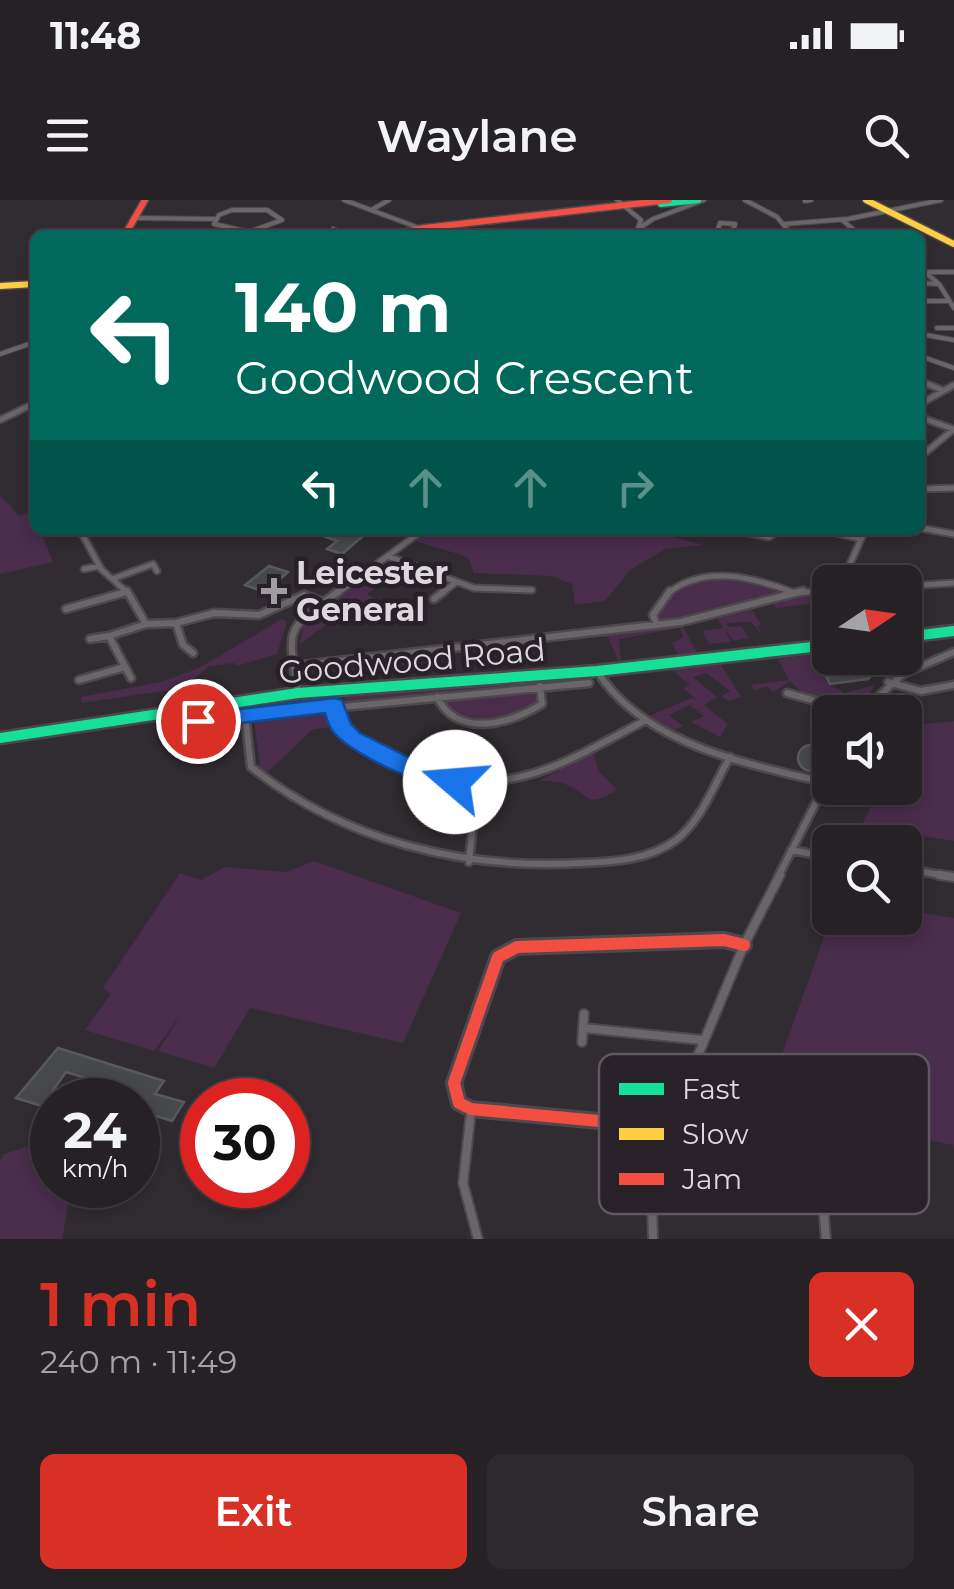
<!DOCTYPE html>
<meta charset="utf-8">
<style>
body{margin:0;font-family:Montserrat,sans-serif;background:#2d292d;color:#f1f3f6;height:100vh;display:flex;flex-direction:column;font-size:38px;white-space:nowrap}
*{box-sizing:border-box;margin:0}
p{font-size:32px;color:#a3a3a7}
.icon{flex:none;width:55px;height:55px;fill:none;stroke:currentColor;stroke-width:2;stroke-linecap:round;stroke-linejoin:round}
.map{position:relative;height:1039px;overflow:hidden}
.details{display:flex;flex-direction:column;background:#252125;flex:1}
.details>*{flex:none}
.banner{position:absolute;left:30px;top:30px;width:895px;height:305px;border-radius:15px;box-shadow:0 5px 15px #0003,0 0 0 2px #423e42;background:#00695c;color:#fff;overflow:hidden}
.needle{width:65px;rotate:77deg}
.fabs{position:absolute;left:812px;top:365px;display:grid;gap:20px}
.fabs a{display:grid;place-items:center;width:110px;height:110px;border-radius:15px;background:#252125;box-shadow:0 5px 15px #0003,0 0 0 2px #423e42;font-size:50px}
.speed{position:absolute;left:30px;top:878px;display:flex;gap:20px;font-size:50px;font-weight:700;text-align:center}
.speed>*{display:grid;place-content:center;width:130px;height:130px;border-radius:50%;background:#252125;box-shadow:0 5px 15px #0003,0 0 0 2px #423e42;line-height:1}
.speed small{font-size:25px;font-weight:400}
.speed .limit{border:15px solid #d22;background:#fff;color:#111}
.pin{position:absolute;display:grid;place-items:center;width:85px;height:85px;color:#fff;margin:-42px;border:5px solid #fff;border-radius:50%;box-shadow:0 2px 10px #0007}
.me{position:absolute;width:110px;margin:-55px;rotate:288deg;stroke-linejoin:round;filter:drop-shadow(0 0 8px #0008)}
.turn{display:flex;align-items:center;gap:35px;height:210px;padding:0 40px;font-size:45px}
.turn .icon{width:130px;height:130px;stroke-width:2.5}
.turn b{display:block;font-size:70px;line-height:85px}
.lanes{display:flex;align-items:center;height:95px;padding:0 40px;background:#0003;justify-content:center;gap:50px;direction:ltr}
.lanes .off{opacity:.35}
.round{display:grid;place-items:center;flex:none;width:105px;height:105px;border-radius:15px;background:#2d292d}
.summary{display:flex;align-items:center;justify-content:space-between;height:170px;padding:0 40px}
h1{font-size:60px;font-weight:600;line-height:75px;color:#d93025}
.action{display:flex;gap:20px;margin-top:auto;padding:20px 40px}
.action a{flex:1;height:115px;border-radius:15px;background:#d93025;color:#fff;font-size:40px;font-weight:600;line-height:115px;text-align:center}
.action a+a{background:#2d292d;color:#f1f3f6}
.status{display:flex;justify-content:space-between;align-items:center;height:70px;padding:0 50px;background:#252125;direction:ltr}
.status svg{height:28px;fill:currentColor}
header{display:flex;justify-content:space-between;align-items:center;height:130px;padding:0 40px;background:#252125;font-size:45px;font-weight:600}
.map>svg:first-child{display:block}
</style>
<div class="status"><b>11:48</b><svg viewBox="0 0 49 12"><path d="M0 12V9h3v3zM5 12V6h3v6zM10 12V3h3v9zM15 12V0h3v12zM26 1h20v11H26zM47 4h2v5h-2z"/></svg></div>
<header><svg class="icon" aria-label="menu" viewBox="0 0 24 24"><path d="M4 6h16M4 12h16M4 18h16"/></svg>Waylane<svg class="icon" aria-label="search" viewBox="0 0 24 24"><circle cx="10" cy="10" r="6"/><path d="M15 15l6 6"/></svg></header>
<div class="map">
<svg width="954" height="1039" viewBox="0 0 954 1039">
<rect width="100%" height="100%" fill="#312c31"/>
<path fill="#492d4b" d="M0,295l19,21 13,-4 3,18h5l13,32 -53,12z
M423,330h222l59,15 -39,4 -35,21 -25,31 -30,4 -3,-21 -20,-8 -78,-3 -6,-16 -56,-17z
M389,357l21,8 -43,29 19,10 -26,17 -19,-8 -42,32 5,-20 -6,-3z
M732,375l60,17 38,-2v20l-5,2 -7,-9 -42,5 -7,-9 -20,7 12,18 -3,2 3,7 -10,-11 -24,1 1,4 13,-1 8,12 -16,3 -9,-14 7,15 -22,2 -7,-13 21,-3 -6,-10 27,-6 -2,-5 -61,16 20,37 -15,1 -3,-5h-4l-7,-13 12,-6 -5,-9 -60,11 3,30 -14,-32h-13l-2,-5 64,-7c-14,-42 48,-47 75,-50z
M282,419l5,3 -10,32 -40,12 -3,-3 -25,3 -25,22 -102,15 -1,-6 80,-15 38,-14z
M810,455l17,28 17,10 31,-8 -17,23 -53,-12 -15,-15 -16,11 -8,-6 -11,5 -4,-6 38,-5 -11,-21z
M721,465l20,32 -13,4 -7,-5 9,-5 -24,-18 -13,4 24,20 -13,8 24,19 -8,13 -29,-15 13,-6 -15,-11 -20,10 14,11 -13,7 -26,-15 47,-20 7,3 -15,-13 7,-3 -19,-16z
M573,477l13,3 -241,22 -1,-5 -14,1 -1,-4z
M539,492l1,11c-30,17 -56,22 -89,11l-8,-13z
M324,510l5,2 5,14 -22,4 -45,43 -7,-5 -6,-47z
M954,521v120l-93,-14 19,-39h25v-50l6,-13z
M594,552l4,18 19,20c-33,19 -24,6 -52,-6 -8,-3 -18,-3 -26,-3z
M314,661l147,52 -58,130 -153,-35 -36,60 -56,-17 24,-38 -28,38 -69,-21 26,-36 -8,-6 77,-115 21,7 24,-13 61,5z
M905,710l49,8v237l-1,-10 -190,-38 68,-189h74z
M39,943l13,3v39h20l-10,54h-62v-79l4,-6z"/>
<path fill="#47484a" stroke="#58595b" stroke-width="2.5" d="M307,330h63l-28,24 -15,-5 10,-8z
M269,366l19,6 -23,20 -20,-7z
M825,458h51v4l-13,2 8,12 -3,3 -38,5 -4,-7 10,-1z
M798 558a13 13 0 1 1 26 0a13 13 0 1 1-26 0Z
M58,848l106,33 -9,13 29,8 -12,19 -25,-8 -9,15v-28h-48l12,-17 -36,-11 -24,34 -26,-8z"/>
<g fill="none" stroke-linecap="round" stroke-linejoin="round">
<defs>
<path id="street-far3" d="M344,0l94,35
M617,0l24,20 -3,8
M745,0l32,17 15,18
M805,1l6,-1
M373,9l16,-9
M232,10h35l15,10 -33,12 -35,-8 5,-9z
M133,18l81,1
M842,20l18,15
M785,24l63,-5 93,-19
M333,29l13,6
M638,29l30,6
M545,32l24,3
M629,35l24,-16 51,-19
M716,35l4,-12 15,1 -4,11
M920,68l19,16 15,24
M929,72h25
M920,83l18,1
M920,101h29
M937,128h17
M920,134l34,6
M0,154l35,-12
M920,156l34,12"/>
<path id="street-far2" d="M920,181l22,9
M920,204l34,-19
M920,217l33,12
M0,220l35,-17
M920,257l34,-28
M920,289l34,-1
M920,328l34,6
M80,330l21,39 28,25
M734,330l35,7 10,-7
M824,330l37,9
M81,334l25,-4
M390,357l84,31 58,2
M84,369l15,-3
M115,378l38,-14 4,7
M843,380l16,2
M842,382l23,-52
M905,386l49,-3
M119,394l7,-2
M336,394l87,-64
M441,394l14,-11
M667,394c36,-30 85,-17 125,-2
M785,394l45,-4"/>
<path id="street-far1" d="M127,391l19,33 30,-1 38,-10 45,2 45,-20 19,7
M434,399l10,-8
M66,409l60,-17
M176,423l7,22 10,8
M657,425l-4,-10 17,-24
M90,439l19,-3
M294,466l387,-44 122,-31
M597,471c47,74 149,92 229,112
M131,478l-22,-42 37,-12
M79,480l46,-13
M888,482l33,9 33,-6
M298,492c-11,-67 -13,-61 41,-101
M787,493l69,19
M437,497c21,42 72,27 105,7l-2,-18
M334,505c10,31 32,42 60,54 107,47 157,11 252,-39
M862,512l41,-38 51,-22
M245,515l6,52c93,74 213,103 330,96 32,-1 68,-3 95,-23 26,-20 38,-56 54,-83
M177,523l412,-40
M791,650l39,7
M469,662l8,-78
M905,669l49,8
M778,677l52,-102"/>
<path id="street" d="M939,675l15,2
M583,828l119,12
M582,842l2,-28
M680,898l117,35c29,27 25,70 29,106
M471,911l-8,72 15,56
M653,1039l-2,-61 8,-29 85,-204 36,-70"/>
<path id="fast-far1" d="M661,4l37,-4"/>
<path id="fast" d="M905,437l49,-6
M0,538l298,-45 299,-22 233,-26"/>
<path id="slow" d="M866,0l88,44
M0,86l35,-2"/>
<path id="jam-far1" d="M125,35l20,-35
M394,35l30,-7 245,-28"/>
<path id="jam" d="M666,931l-24,-6 -171,-16 -12,-6 -5,-20 44,-126 19,-10 207,-7 20,5"/>
</defs>
<use href="#street-far3" stroke="#4c484c" stroke-width="6"/>
<use href="#street-far2" stroke="#4c484c" stroke-width="9"/>
<use href="#street-far1" stroke="#4c484c" stroke-width="11"/>
<use href="#street" stroke="#4c484c" stroke-width="12"/>
<use href="#fast-far1" stroke="#4c484c" stroke-width="9"/>
<use href="#fast" stroke="#4c484c" stroke-width="15"/>
<use href="#slow" stroke="#4c484c" stroke-width="9"/>
<use href="#jam-far1" stroke="#4c484c" stroke-width="9"/>
<use href="#jam" stroke="#4c484c" stroke-width="18"/>
<use href="#street-far3" stroke="#696569" stroke-width="4"/>
<use href="#street-far2" stroke="#696569" stroke-width="5"/>
<use href="#street-far1" stroke="#696569" stroke-width="6"/>
<use href="#street" stroke="#696569" stroke-width="8"/>
<use href="#fast-far1" stroke="#16e098" stroke-width="6"/>
<use href="#fast" stroke="#16e098" stroke-width="10"/>
<use href="#slow" stroke="#ffcf43" stroke-width="6"/>
<use href="#jam-far1" stroke="#f24e42" stroke-width="6"/>
<use href="#jam" stroke="#f24e42" stroke-width="12"/>
</g>
<path fill="#1a73e8" stroke="#114b97" stroke-width="2.5" d="M334,498l8,2 9,24 9,9 72,36 31,7 4,6 -4,5c-28,8 -109,-32 -128,-53 -6,-7 -8,-13 -10,-21l-127,15 -11,-7 11,-7z"/>
<path fill="#a19ca1" stroke="#292129" stroke-width="4" d="M269 376h10v10h10v10h-10v10h-10v-10h-10v-10h10z"/>
<g text-anchor="middle" stroke-width="9" stroke-linejoin="round" paint-order="stroke">
<g font-size="32" font-weight="bold" fill="#ddd8dd" stroke="#292129" text-anchor="start">
<text x="296" y="384">Leicester<tspan x="296" dy="37">General</tspan></text>
</g>
<g font-size="32" fill="#ddd8dd" stroke="#292129">
<text transform="translate(412 461) rotate(-5)" y="11">Goodwood Road</text>
</g>
</g>
<rect x="599" y="854" width="330" height="160" rx="15" fill="#292129" stroke="#5f585f" stroke-width="2.5"/>
<rect x="619" y="883" width="45" height="12" fill="#16e098"/>
<rect x="619" y="928" width="45" height="12" fill="#ffcf43"/>
<rect x="619" y="973" width="45" height="12" fill="#f24e42"/>
<g font-size="28" fill="#ddd8dd">
<text x="682" y="899">Fast</text>
<text x="682" y="944">Slow</text>
<text x="682" y="989">Jam</text>
</g>
</svg>
<div class="fabs">
<a><svg class="needle" viewBox="-14 -14 28 28"><path d="M0-13l5 13h-10z" fill="#e53935"/><path d="M0 13l5-13h-10z" fill="#a3a3a7"/></svg></a>
<a><svg class="icon" aria-label="sound" viewBox="0 0 24 24"><path d="M4 9h4l5-4v14l-5-4H4zM17 9q2 3 0 6"/></svg></a>
<a><svg class="icon" aria-label="search" viewBox="0 0 24 24"><circle cx="10" cy="10" r="6"/><path d="M15 15l6 6"/></svg></a>
</div>
<div class="speed"><div>24<small>km/h</small></div><div class="limit">30</div></div>
<div class="pin" style="left:198px;top:521px;background:#d93025"><svg class="icon" aria-label="arrive" viewBox="0 0 24 24"><path d="M6 21V4h12l-3 4 3 4H6"/></svg></div>
<svg class="me" style="left:455px;top:582px" viewBox="-20 -20 40 40"><circle r="19" fill="#fff"/><path d="M0-13L10 11 0 6-10 11z" fill="#1a73e8"/></svg>
<div class="banner">
<div class="turn"><svg class="icon" aria-label="left" viewBox="0 0 24 24"><path d="M17 20v-9H6M10 6l-5 5 5 5"/></svg><div><b>140 m</b>Goodwood Crescent</div></div>
<div class="lanes"><svg class="icon" aria-label="left" viewBox="0 0 24 24"><path d="M17 20v-9H6M10 6l-5 5 5 5"/></svg><svg class="icon off" aria-label="ahead" viewBox="0 0 24 24"><path d="M12 20V5M6 11l6-6 6 6"/></svg><svg class="icon off" aria-label="ahead" viewBox="0 0 24 24"><path d="M12 20V5M6 11l6-6 6 6"/></svg><svg class="icon off" aria-label="right" viewBox="0 0 24 24"><path d="M7 20v-9h11M14 6l5 5-5 5"/></svg></div>
</div>
</div>
<section class="details">
<div class="summary"><div><h1>1 min</h1><p>240 m · 11:49</p></div><a class="round" style="background:#d93025;color:#fff"><svg class="icon" aria-label="close" viewBox="0 0 24 24"><path d="M6 6l12 12M18 6L6 18"/></svg></a></div>
<div class="action"><a>Exit</a><a>Share</a></div>
</section>
